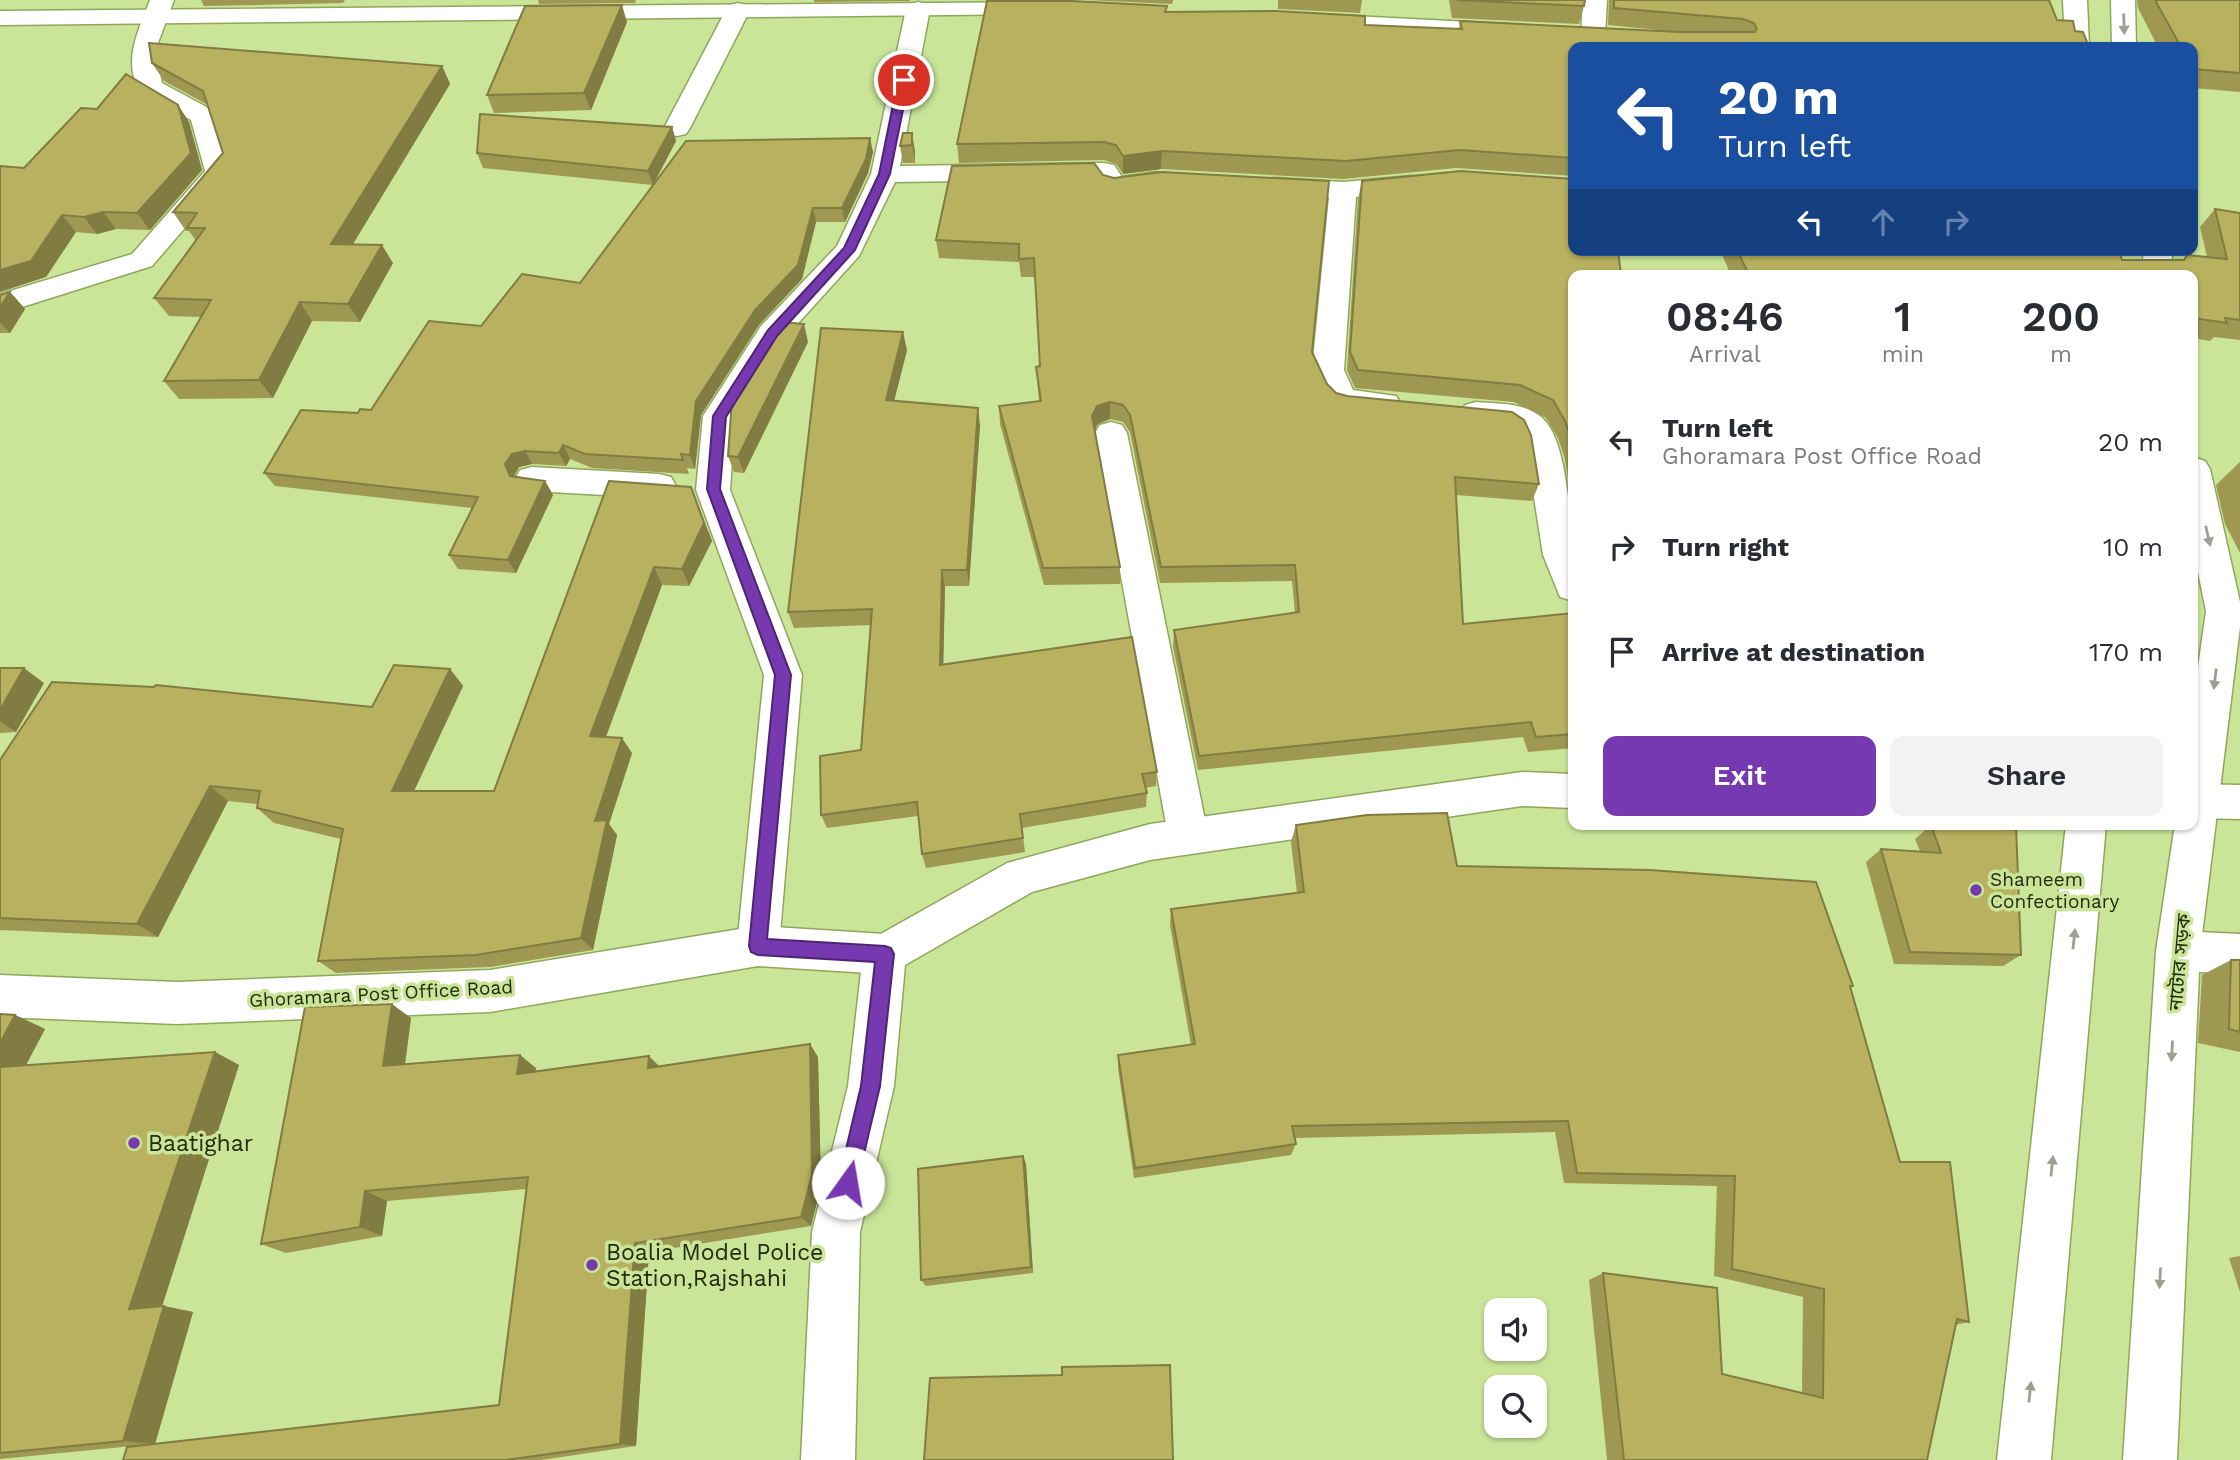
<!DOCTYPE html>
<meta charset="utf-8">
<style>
body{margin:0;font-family:"Work Sans","Noto Sans Bengali",sans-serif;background:#f2f2f3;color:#2b2b33;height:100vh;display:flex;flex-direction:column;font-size:26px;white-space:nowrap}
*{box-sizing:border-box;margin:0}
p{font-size:23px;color:#7c7c81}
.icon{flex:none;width:38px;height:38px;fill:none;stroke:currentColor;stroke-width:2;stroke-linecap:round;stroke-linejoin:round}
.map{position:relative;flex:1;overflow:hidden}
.drawer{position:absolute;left:1568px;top:270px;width:630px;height:560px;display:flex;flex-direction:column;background:#fff;border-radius:14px;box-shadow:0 2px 5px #0004}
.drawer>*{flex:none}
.guide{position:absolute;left:1568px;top:42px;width:630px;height:214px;border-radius:14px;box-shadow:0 2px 5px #0004;background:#1a4fa0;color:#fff;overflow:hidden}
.tools{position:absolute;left:1484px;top:1298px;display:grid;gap:14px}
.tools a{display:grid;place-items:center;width:63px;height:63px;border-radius:14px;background:#fff;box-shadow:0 2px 5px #0004;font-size:35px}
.pin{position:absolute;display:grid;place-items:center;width:60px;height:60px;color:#fff;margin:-30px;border:4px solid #fff;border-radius:50%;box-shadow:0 2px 7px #0007}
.me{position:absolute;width:77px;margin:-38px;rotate:13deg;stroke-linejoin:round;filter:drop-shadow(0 0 5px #0008)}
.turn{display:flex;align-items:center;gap:24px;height:147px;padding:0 35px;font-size:32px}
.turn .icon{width:91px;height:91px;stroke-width:2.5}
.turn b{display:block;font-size:49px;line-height:60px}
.lanes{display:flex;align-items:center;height:66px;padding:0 35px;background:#0003;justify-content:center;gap:35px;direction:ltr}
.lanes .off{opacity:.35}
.eta{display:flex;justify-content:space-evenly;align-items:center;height:119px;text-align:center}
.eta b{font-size:42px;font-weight:600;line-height:49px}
.action{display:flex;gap:14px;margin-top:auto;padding:14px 35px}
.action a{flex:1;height:80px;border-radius:14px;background:#7639af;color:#fff;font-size:28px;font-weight:600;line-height:80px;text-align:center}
.action a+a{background:#f2f2f3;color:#2b2b33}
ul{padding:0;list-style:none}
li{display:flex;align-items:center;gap:21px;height:105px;padding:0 35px}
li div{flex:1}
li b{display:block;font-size:26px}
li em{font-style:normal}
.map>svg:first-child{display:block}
</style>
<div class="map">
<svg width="2240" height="1460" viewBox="0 0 2240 1460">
<rect width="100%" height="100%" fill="#cae598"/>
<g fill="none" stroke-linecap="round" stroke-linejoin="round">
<defs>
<path id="minor" d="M150,0h24l-19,51 7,32 50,27 21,62 -81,94 -152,48v-20l132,-40 73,-83 -14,-51 -50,-28c-20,-29 -2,-63 9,-92z
M1583,0h24l-2,35 -3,5 -9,2 -9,-2 -3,-5z
M918,2l8,2 4,5 -30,157 204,-3 10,2 8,12 34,-5 10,2 4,6 -4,6 -51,8 -10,-2 -9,-13 -201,3 -36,74 -76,84 -48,76 -5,74 72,185 -23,271 -6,14 -15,6 -15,-6 -6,-14 27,-271 -68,-185 7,-74 58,-90 76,-80 34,-72 35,-165 4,-5z
M738,3l8,2 4,5 -60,118 -4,6 -9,2 -9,-2 -4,-6 62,-118 4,-5z
M1411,176l10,2 4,6 -4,6 -65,7 -12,173 9,20 43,6 5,8 -5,8 -11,3 -52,-7 -12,-16 -9,-22 17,-173 -64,-5 -4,-6 4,-6 10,-2 68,4z
M1476,402c24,2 53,0 70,20 26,31 27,138 27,179l-13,-4 -17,-42 -16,-103 -7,-16 -13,-9 -42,-6 -5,-8 5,-8z
M1111,422l11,3 5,8 81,402 -6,13 -14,5 -14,-5 -6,-13 -73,-402 5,-8z
M532,467l127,7 12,3 5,9 -5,9 -12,3 -127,-7 -12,-3 -5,-9 5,-9z
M2178,931l62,3v40l-62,-3 -15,-6 -7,-14 7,-14z"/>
<path id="tertiary" d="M758,926l127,8 15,6 7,14 -7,14 -15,6 -127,-8 -268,46 -313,12 -177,-7v-42l177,7 313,-12z"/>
<path id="secondary" d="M1037,2l8,2 4,5 -4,5 -1045,11v-14z
M1314,14l195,10 9,2 3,5 -3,5 -9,2 -204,-12 -3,-5 3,-5z
M1522,772l51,2v34l-51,-2 -372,54 -118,32 -127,73 -11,121 -34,146 -5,228h-54l11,-228 36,-146 15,-132 7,-14 137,-77 143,-39z
M2193,784l47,1v34l-47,-1z"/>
<path id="trunk" d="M2063,0h24l2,47h-24z
M2111,0h24l1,47h-24z
M2145,250h28l-4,25h-30z
M2193,457l12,4 5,8 30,133v25l-40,324 -23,509h-54l33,-509 19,-127h18v-122l13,-91 -13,-63z
M2066,824h40l-55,636h-54z"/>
</defs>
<use href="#minor" stroke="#8ea75d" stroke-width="3"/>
<use href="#tertiary" stroke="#8ea75d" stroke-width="3"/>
<use href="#secondary" stroke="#8ea75d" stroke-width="3"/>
<use href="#trunk" stroke="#8ea75d" stroke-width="3"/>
<use href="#minor" fill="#fff" fill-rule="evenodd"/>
<use href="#tertiary" fill="#fff" fill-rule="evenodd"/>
<use href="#secondary" fill="#fff" fill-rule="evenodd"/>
<use href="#trunk" fill="#fff" fill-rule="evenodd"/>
</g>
<path fill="#9e9852" d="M201,0h144l-2,3 -139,3z
M538,0h98l-1,3 -96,1z
M814,0h96v1l-96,1z
M1086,0h87l-1,4z
M1278,0h84l-2,13 -82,-4z
M1449,0h136l-1,6 -5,18 -127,-6z
M1609,0h440l8,20 18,11 -502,16v129l-117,-8 -113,11 -182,-10 -38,5 -7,-10 -12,-4 -145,3 -2,-19 210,-132 198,13 94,4 1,-8 208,10 -60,-6z
M2137,0h103v92l-47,-4v-41h-35l-20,-39z
M627,22l-36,88 -97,3 -7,-18z
M152,63l290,3 8,18 -97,160 40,19 -33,59 -48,-1 -39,77 -94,1 -15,-18 37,-64 -32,-1 -15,-18 42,-57 -7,-10h-3l-13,-19 50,-59 -15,-48 -44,-24z
M178,105l11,17 13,48 -52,60 -34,-1 -19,5 -21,-2 -30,45 -22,-109 73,-59z
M672,127l4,14 -23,44 -170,-17 -6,-15z
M912,133l3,30h-12l-3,-17z
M873,152l-5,21 -23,49h-29l-14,57 -43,46 -58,90 -6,54 -8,-1 2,6 -97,-6 -22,-9 -4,7 -34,-2 -13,3 -5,9 31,5 8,14 -37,78 -58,-4 -9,-14 23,-47 -197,-22 -11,-13 94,-60 13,-3 110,-84z
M1103,175l209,177 15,32 9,9 203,91 -7,17 -76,-6 7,129 110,-11v135l-45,4 -5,-15 -325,33 -25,-123 1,-17 121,-17 -3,-32 -132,2 -30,-151 -7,-10 -13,-3 -12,5 -3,6 25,137v17l-76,1 -44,-161 -1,-18 40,-5 -3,-34 4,-1 -5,-89h-14l-2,-15 -80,-4 -3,-18z
M1362,181l211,69v264l-8,-55 -7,-21 -12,-20 -32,-16 -159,-14 -8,-18 11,-171z
M2215,209l25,4v127l-26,-3 -4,4 -17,-3v-63h-462l-11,-25h399l3,10h61l4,-5 20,2 -7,-30z
M10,292l15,17 -15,24h-10v-38z
M808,342l-64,131 -10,-1 -6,-16z
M907,350l-13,51 86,24 -11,161h-24l-2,78 214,108 -1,14 -11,2 2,5 -1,14 -124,21 3,24 -99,16 -4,-14 -4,-38 -91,12 -6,-13 40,-65 10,-125 -77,3 -6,-16z
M2240,462v91l-15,-29 -9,-39z
M698,505l14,36 -23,45 -27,-1 -56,152 26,16 -23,71 8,11 -24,115 -103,17 -154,6 -18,-12 23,-122 -67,-16 -17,-15v-4l-29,-3 -70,136 -158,-7v-170l372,-53 78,-38 13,17 -49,105h80z
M0,668l44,15 -28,49 -16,1z
M1296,825l161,41 396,120 -3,2 50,174 69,160 -14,3 -28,135h-320l-18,-180 14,-7 119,101 80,19 1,-96 -89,-21 3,-90 -153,-3 -9,-51 -260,6 1,6 -5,11 -157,23 -16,-110v-13l73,-10 -21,-120 1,-16 126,-16 -6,-51z
M1931,825l90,130 -18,11 -109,-2 -28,-102 15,-13 39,2 -5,-12z
M2231,960h9v92l-42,-9 4,-68z
M0,1014l15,1 30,14 -19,36 189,-13 24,13 -77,241 31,6 -38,132 344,-39 27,-216 -139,12 -5,35 -96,17 -25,-9 150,-226 -6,46 131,4v3l123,-5 159,-9 3,129 -10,40 -162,26 -13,194 -95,14h-418l30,-16 -153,15z
M1023,1156l3,8 7,109 -107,13 -5,-6z
M2240,1256v36l-11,-34z"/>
<path fill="#817c42" d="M622,5l5,17 -36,88 -7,-17z
M442,66l8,18 -108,178 -11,-18z
M178,105l11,17 13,48 -52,60 -13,-17z
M672,127l4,14 -23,44 -5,-14z
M912,133l3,18v12l-3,-18z
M870,138l3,14 -5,21 -23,49 -3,-14z
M1162,151l-1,18 -38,5v-18z
M813,208l3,14 -14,57 -43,46 -58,90 -6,54 -5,-14 6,-54z
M103,212l13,17 -19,5 -13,-17z
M62,215l14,17 -30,45 -46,15v-22z
M382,245l11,18 -33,59 -12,-18z
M10,292l15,17 -15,24 -10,-11v-15z
M300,302l12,19 -39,77 -14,-18z
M804,324l4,18 -64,131 -6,-16z
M903,332l4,18 -17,67 -4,-17z
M1110,402v17l-12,5 -6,9v-17l5,-10z
M978,408l2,17 -11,161 -2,-16z
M563,445l7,14 -4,7 -7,-13z
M525,451l7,13 -13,3 -6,11 -3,-2 -5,-12 7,-10z
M545,481l8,14 -37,78 -8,-13z
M691,487l21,54 -23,45 -7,-17z
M654,567l8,18 -62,167 -10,-16z
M942,570l3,16 -2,94 -3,-15z
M24,668l20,15 -28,49 -16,-11v-11z
M450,669l13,17 -56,120 -15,-15z
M622,738l10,15 -23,71 8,11 -24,115 -12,-12 14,-117z
M210,786l18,15 -70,136 -21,-13z
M392,1004l19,14 -8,61 -20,-13z
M15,1015l30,14 -27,51 -18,-7v-30z
M810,1044l8,13 3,129 -10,40 -10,-9z
M215,1052l24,13 -80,251 -30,-7z
M520,1055l16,13 -3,18 -16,-12z
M649,1056l13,13 -14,-1z
M1023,1156l3,8 7,109 -2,-6z
M365,1191l22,10 -5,35 -22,-9z
M635,1243l14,9 -13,194 -16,-2z
M164,1306l29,6 -38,132 -32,-3z"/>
<path fill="#b8b15f" stroke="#817c42" stroke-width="2" d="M1457,0h128l-1,6z
M1614,0h435l8,20 16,1 2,10 8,1 6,15h-516v111l-113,-8 -114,11 -184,-10 -39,5 -7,-11 -12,-3 -147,2 30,-143h85l95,5 -2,6 111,-1 89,5v9l97,4 -2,-8 220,11h75l2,-3 -3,-6 -11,-4 -129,-11z
M2155,0h85v73l-47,-4v-22h-12z
M622,5l-38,88 -97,2 38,-89z
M149,43l293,23 -111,178 51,1 -34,59 -48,-2 -41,78 -95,1 47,-81 -57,-2 51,-70h-18l10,-15 -24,-1 50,-59 -20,-62 -51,-28z
M126,74l52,31 13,48 -54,60 -34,-1 -19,5 -22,-2 -31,46 -31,9v-104l24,2 57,-60 16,1z
M480,114l192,13 -24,44 -171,-18z
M903,133h9v12l-12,1z
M870,138l-4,21 -24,49h-29l-15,57 -43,45 -59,91 -6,54 -9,-1 2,6 -98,-6 -22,-9 -4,8 -34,-2 -13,3 -7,10 5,12 35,5 -37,79 -59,-5 29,-58 -214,-24 37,-63 57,3 2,-4 11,1 58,-89 52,5 41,-52 58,9 106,-142z
M1094,163l9,12 11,3 48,-6 167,9 -17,171 15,32 9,9 11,3 165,16 12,8 7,15 8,49 -84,-7 8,147 110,-11v121l-37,3 -5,-15 -332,34 -25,-126 125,-18 -4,-47 -134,2 -31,-152 -7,-10 -13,-3 -13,4 -5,10 28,151 -77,1 -44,-162 42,-5 -5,-34 4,-1 -6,-108 -15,1v-15l-83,-4 16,-74z
M1461,171l112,8v71h45l3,25h-48v175l-1,-9 -7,-20 -12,-21 -33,-15 -162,-15 -8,-18 12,-171z
M2215,209l25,4v107l-15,-2 2,5 -34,-5v-43h-444l-12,-25h382l3,10h62l3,-5 40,4z
M10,292l-10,15v-12z
M782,322l22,2 -66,133 -10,-1 4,-56z
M821,328l82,4 -17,68 92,8 -11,162h-25l-2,95 192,-28 25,135 -15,2 5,19 -127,21 3,24 -101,16 -5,-52 -96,13 -1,-59 41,-6 11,-141 -84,3z
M609,481l82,6 13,36 -22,46 -28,-2 -64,169 32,2 -27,83 12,-1 -26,118 -105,17 -158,6 25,-132 -86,-21 3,-17 -50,-5 -73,138 -137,-6v-158l52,-78 102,5 2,-2 216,22 22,-42 56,4 -58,122h102z
M0,668h24l-24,42z
M1447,813l10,53 193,4 166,12 37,104h-3l50,176h50l19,160 -12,-3 -30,141h-303l-21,-187 114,15 5,86 101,24 1,-109 -92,-20 3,-93 -158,-3 -9,-52 -276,5 4,18 -161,24 -17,-113 77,-11 -24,-135 133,-17 -8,-67 71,-10z
M1931,825h85l5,130 -111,-3 -29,-103 60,4z
M2231,960h9v72l-11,-3z
M392,1004l-9,62 137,-11 -3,19 132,-18 -1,12 162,-24 2,131 -11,42 -166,26 -15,201 -114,16h-383l4,-13 372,-42 29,-228 -163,14 -5,36 -99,17 44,-237z
M0,1014l15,1 -15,28z
M215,1052l-86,257 35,-3 -41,135 -123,12v-386z
M1023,1156l8,111 -110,13 -3,-111z
M1170,1365l3,95h-249l6,-82 132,-3v-8z"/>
<defs><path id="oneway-solid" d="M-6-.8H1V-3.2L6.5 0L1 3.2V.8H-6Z" transform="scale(1.75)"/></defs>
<g fill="#9ca092">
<use href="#oneway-solid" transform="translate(2124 24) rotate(88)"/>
<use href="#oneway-solid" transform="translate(2208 536) rotate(77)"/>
<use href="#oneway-solid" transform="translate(2215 679) rotate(97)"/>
<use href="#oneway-solid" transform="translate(2074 939) rotate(-84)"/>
<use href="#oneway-solid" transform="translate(2172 1051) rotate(93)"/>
<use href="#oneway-solid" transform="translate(2052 1166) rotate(-84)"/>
<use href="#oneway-solid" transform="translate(2160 1278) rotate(93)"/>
<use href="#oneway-solid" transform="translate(2030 1392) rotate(-84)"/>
</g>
<path fill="#7639af" stroke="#4d2572" stroke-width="2" d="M904,77l5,3 -19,94 -35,76 -78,86 -51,81 -6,72 71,186 -24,264 118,7 6,2 3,6 -14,132 -23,97 -2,7 -7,3 -7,-3 -3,-7 23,-97 14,-124 -117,-7 -7,-3 -2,-6 26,-271 -68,-186 6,-73 55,-86 76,-82 35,-74 19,-94z"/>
<g fill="#7639af" stroke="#cae598" stroke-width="2.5">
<circle cx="1976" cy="890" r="7"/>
<circle cx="134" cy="1143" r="7"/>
<circle cx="592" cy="1265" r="7"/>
</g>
<g text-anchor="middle" stroke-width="7" stroke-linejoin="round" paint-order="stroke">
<g font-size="19" fill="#222c0d" stroke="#cae598" text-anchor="start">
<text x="1990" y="886">Shameem<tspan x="1990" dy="22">Confectionary</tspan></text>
</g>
<g font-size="19" fill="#222c0d" stroke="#cae598">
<text transform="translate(2179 962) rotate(-85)" y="7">নাটোর সড়ক</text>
<text transform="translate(381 993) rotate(-3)" y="7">Ghoramara Post Office Road</text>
</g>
<g font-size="23" fill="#222c0d" stroke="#cae598" text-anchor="start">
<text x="148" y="1151">Baatighar</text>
<text x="606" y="1260">Boalia Model Police<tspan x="606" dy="26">Station,Rajshahi</tspan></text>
</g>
</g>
</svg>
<div class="tools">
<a><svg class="icon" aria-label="sound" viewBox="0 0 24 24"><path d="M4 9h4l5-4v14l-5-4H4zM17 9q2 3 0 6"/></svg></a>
<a><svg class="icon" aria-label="search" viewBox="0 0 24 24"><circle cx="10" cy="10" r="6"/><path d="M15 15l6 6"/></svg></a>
</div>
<div class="pin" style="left:904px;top:80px;background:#d93025"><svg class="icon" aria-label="arrive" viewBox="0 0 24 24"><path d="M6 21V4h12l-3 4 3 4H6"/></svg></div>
<svg class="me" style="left:848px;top:1183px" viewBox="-20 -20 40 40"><circle r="19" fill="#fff"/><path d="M0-13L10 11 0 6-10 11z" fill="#7639af"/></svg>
<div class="guide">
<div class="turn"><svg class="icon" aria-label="left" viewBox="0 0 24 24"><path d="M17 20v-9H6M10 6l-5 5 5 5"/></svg><div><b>20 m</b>Turn left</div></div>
<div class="lanes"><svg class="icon" aria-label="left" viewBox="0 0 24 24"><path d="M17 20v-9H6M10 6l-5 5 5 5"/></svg><svg class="icon off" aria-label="ahead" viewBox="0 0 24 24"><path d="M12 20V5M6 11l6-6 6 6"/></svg><svg class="icon off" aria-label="right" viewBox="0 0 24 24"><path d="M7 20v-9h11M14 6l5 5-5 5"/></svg></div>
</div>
<section class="drawer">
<div class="eta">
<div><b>08:46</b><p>Arrival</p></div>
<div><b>1</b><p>min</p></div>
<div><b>200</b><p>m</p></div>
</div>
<ul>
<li><svg class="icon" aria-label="left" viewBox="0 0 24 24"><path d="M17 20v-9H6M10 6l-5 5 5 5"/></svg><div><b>Turn left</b><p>Ghoramara Post Office Road</p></div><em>20 m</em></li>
<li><svg class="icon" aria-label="right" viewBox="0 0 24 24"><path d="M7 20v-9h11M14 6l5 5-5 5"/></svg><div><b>Turn right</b></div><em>10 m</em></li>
<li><svg class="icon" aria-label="arrive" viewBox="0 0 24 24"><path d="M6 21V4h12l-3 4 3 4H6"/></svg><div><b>Arrive at destination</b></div><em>170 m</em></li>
</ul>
<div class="action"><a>Exit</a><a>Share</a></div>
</section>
</div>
